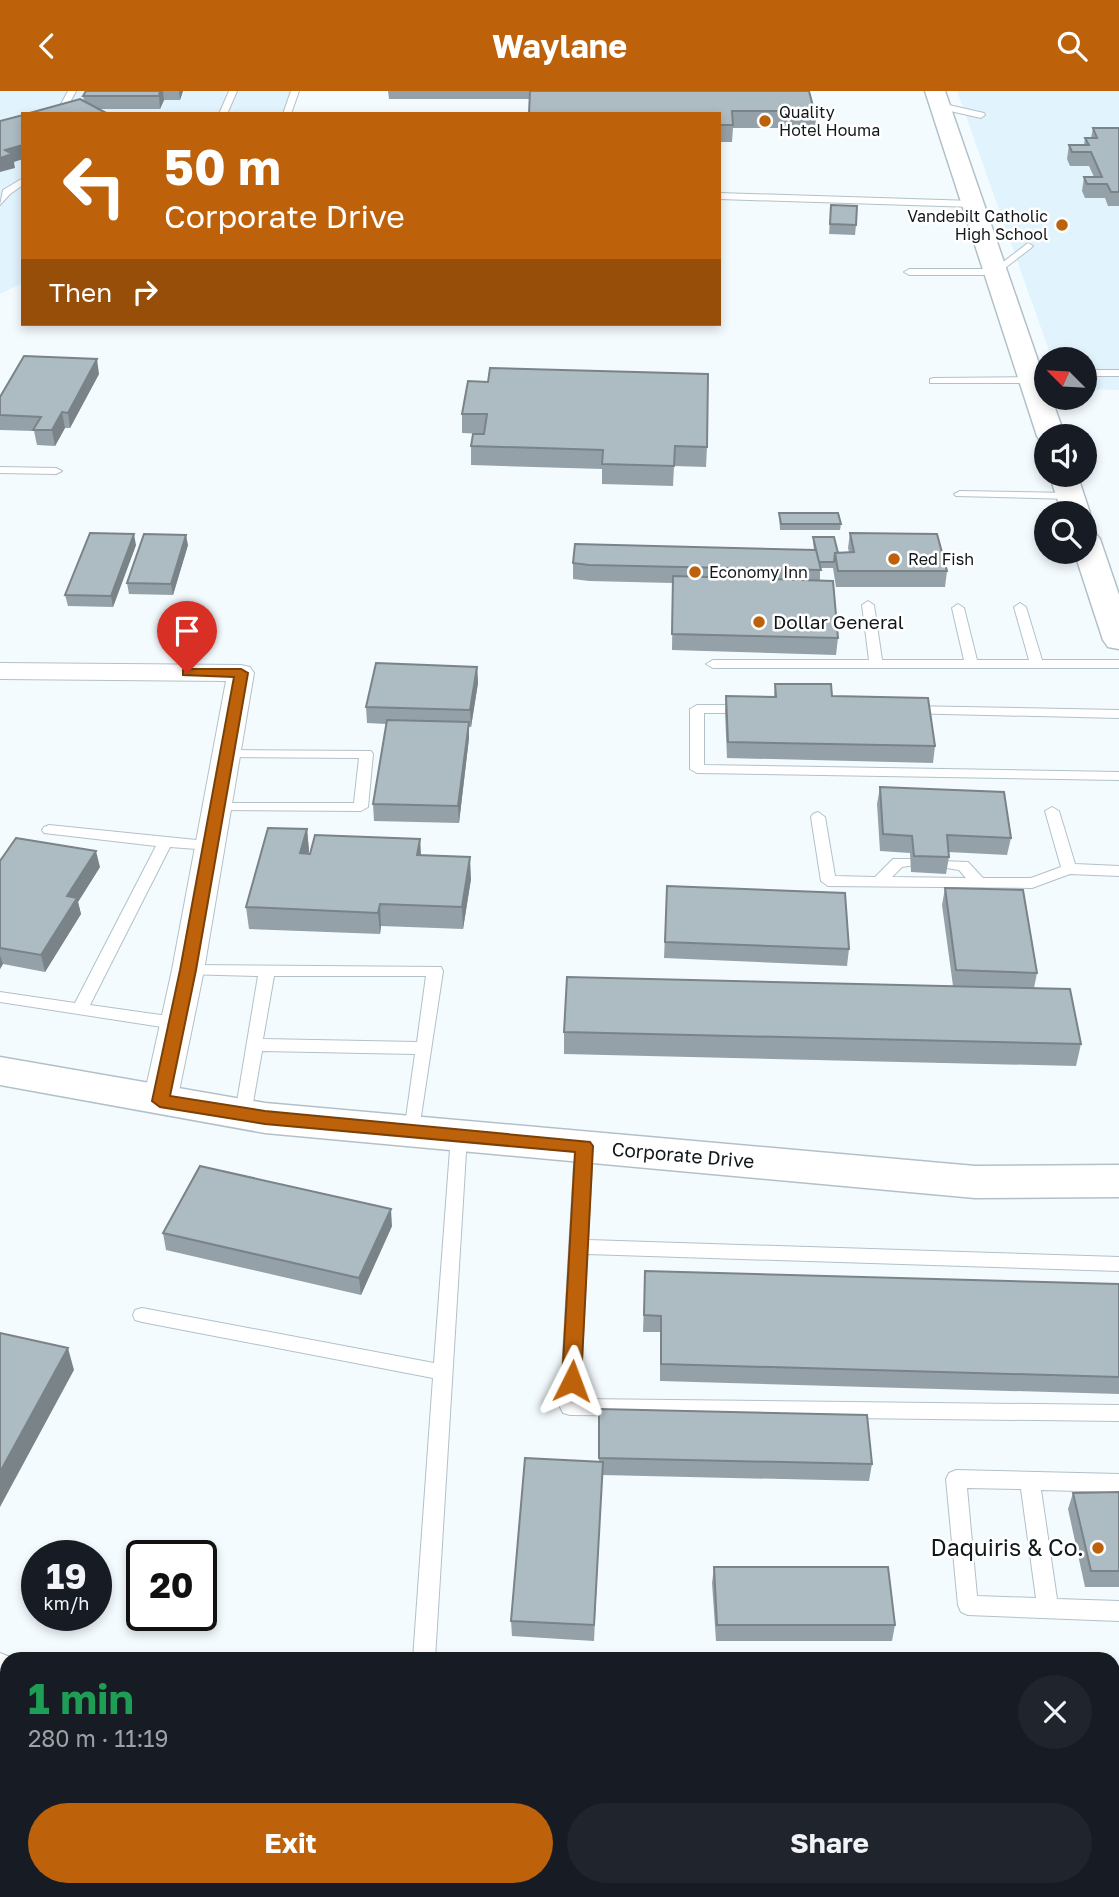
<!DOCTYPE html>
<meta charset="utf-8">
<style>
body{margin:0;font-family:"Golos Text",sans-serif;background:#20242c;color:#f1f3f6;height:100vh;display:flex;flex-direction:column;font-size:26px;white-space:nowrap}
*{box-sizing:border-box;margin:0}
p{font-size:23px;color:#9ea1a6}
.icon{flex:none;width:38px;height:38px;fill:none;stroke:currentColor;stroke-width:2;stroke-linecap:round;stroke-linejoin:round}
.map{position:relative;flex:1;overflow:hidden}
.sheet{position:absolute;left:0px;top:1561px;width:1120px;height:245px;display:flex;flex-direction:column;background:#171b24;border-radius:21px 21px 0 0;box-shadow:0 4px 10px #0003}
.sheet>*{flex:none}
.top-card{position:absolute;left:21px;top:21px;width:700px;height:214px;border-radius:0px;box-shadow:0 4px 10px #0003;background:#bd620a;color:#fff;overflow:hidden}
.needle{width:46px;rotate:294deg}
.fabs{position:absolute;left:1034px;top:256px;display:grid;gap:14px}
.fabs a{display:grid;place-items:center;width:63px;height:63px;border-radius:50%;background:#171b24;box-shadow:0 4px 10px #0003;font-size:35px}
.speed{position:absolute;left:21px;top:1449px;display:flex;gap:14px;font-size:35px;font-weight:700;text-align:center}
.speed>*{display:grid;place-content:center;width:91px;height:91px;border-radius:50%;background:#171b24;box-shadow:0 4px 10px #0003;line-height:1}
.speed small{font-size:18px;font-weight:400}
.speed .limit{border:4px solid #111;border-radius:10px;background:#fff;color:#111}
.pin{position:absolute;display:grid;place-items:center;width:60px;height:60px;color:#fff;margin:-72px -30px;border-radius:50% 50% 50% 0;rotate:-45deg;box-shadow:0 0 7px #0007}
.pin .icon{rotate:45deg}
.me{position:absolute;width:77px;margin:-38px;rotate:3deg;stroke-linejoin:round;filter:drop-shadow(0 0 5px #0008)}
.turn{display:flex;align-items:center;gap:24px;height:147px;padding:0 28px;font-size:32px}
.turn .icon{width:91px;height:91px;stroke-width:2.5}
.turn b{display:block;font-size:49px;line-height:60px}
.then{display:flex;align-items:center;height:66px;padding:0 28px;background:#0003;gap:14px;font-size:26px}
.round{display:grid;place-items:center;flex:none;width:74px;height:74px;border-radius:37px;background:#20242c}
.headline{display:flex;align-items:center;justify-content:space-between;height:119px;padding:0 28px}
h1{font-size:42px;font-weight:700;line-height:52px;color:#1e9e55}
.primary-button{display:flex;gap:14px;margin-top:auto;padding:14px 28px}
.primary-button a{flex:1;height:80px;border-radius:42px;background:#bd620a;color:#fff;font-size:28px;font-weight:700;line-height:80px;text-align:center}
.primary-button a+a{background:#20242c;color:#f1f3f6}
header{display:flex;justify-content:space-between;align-items:center;height:91px;padding:0 28px;background:#bd620a;color:#fff;font-size:32px;font-weight:700}
.map>svg:first-child{display:block}
</style>
<header><svg class="icon" aria-label="back" viewBox="0 0 24 24"><path d="M15 5l-7 7 7 7"/></svg>Waylane<svg class="icon" aria-label="search" viewBox="0 0 24 24"><circle cx="10" cy="10" r="6"/><path d="M15 15l6 6"/></svg></header>
<div class="map">
<svg width="1119" height="1806" viewBox="0 0 1119 1806">
<rect width="100%" height="100%" fill="#f4fbfe"/>
<path fill="#e1f3fd" d="M0,0h292l-3,19 -7,4h-259v169l-23,11z
M957,0h162v299l-34,-1v-30h-33z"/>
<g fill="none" stroke-linecap="round" stroke-linejoin="round">
<defs>
<path id="service" d="M68,0h8l-10,19 -29,4 23,-8z
M229,0h8l-10,23h-8z
M291,0h8l-8,23h-8z
M940,12l44,10 1,2 -4,3 -44,-10v-4z
M23,87v7l-13,9 -10,11 3,-15z
M719,102l254,8 5,3 -5,3 -254,-8z
M1028,152l5,3 -2,2 -35,27h-87l-5,-3 5,-3h85z
M1085,279h34v6h-34z
M934,287l98,-1 5,3 -5,3h-102v-4z
M0,376l56,1 6,3 -6,3 -56,-1z
M960,400l111,2 6,3 -6,3 -115,-3 -2,-2z
M868,510l6,4 8,55h82l-12,-52 6,-4 6,4 13,52h52l-15,-53 6,-4 6,4 16,53h77v8h-406l-7,-4 7,-4h156l-7,-55z
M697,614h50l7,4 -7,4h-43v52l415,7v8l-422,-7 -7,-4v-60z
M908,615l211,4v8l-216,-5v-6z
M227,659l144,1 2,3 -5,53 -7,4 -148,-1 -2,-3 2,-3 5,-1h136l5,-45 -137,-1 -2,-3 2,-3z
M1052,716l7,4 16,53 44,2v10l-49,-2 -38,14 -204,-2 -7,-5 -10,-64 2,-3 5,-2 7,5 10,59 40,1 18,-18h22l2,3 -2,3 -13,2 -10,10 74,1 -7,-8 -19,-3 -2,-3 2,-3 28,1 15,16h48l30,-11 -16,-56z
M49,734l167,17 2,3 -7,5 -41,-3 -80,158 85,12 8,6 -2,4 -6,2 -175,-27v-10l75,11 81,-157 -112,-13 -2,-3 2,-3z
M188,874l253,2 2,4 -25,165h-12l-2,-4 11,-78 -153,-3 -11,63 -2,4h-12l-2,-4 23,-138 -75,-2 -3,-4zM274,885h152l-9,66 -154,-3z
M459,1039l6,2 2,4 -32,523h-22l20,-281 -291,-56 -7,-2 -2,-5 2,-5 7,-2 292,55 17,-227 2,-4z
M584,1049l6,1 3,5 -5,94 531,17v14l-532,-17 -7,145 539,6v16l-549,-6 -7,-2 -3,-6 15,-261 3,-5z
M956,1379l163,4v18l-78,-2 16,109 62,2v20l-151,-6 -7,-3 -3,-7 -12,-126 3,-6zM967,1397l54,1 15,109 -59,-2z
M0,1562l15,6h-8v15l-7,-1z
M396,1799h24l-1,7h-24z"/>
<path id="minor" d="M0,572l241,2 9,2 4,6 -50,297 -27,131 -5,9 -12,3 -12,-3 -5,-9 29,-131 54,-289 -226,-2z"/>
<path id="tertiary" d="M0,966l265,46 710,63 144,-1v32l-144,1 -710,-65 -265,-48z"/>
<path id="secondary" d="M925,0h20l101,293v13h5l14,39h-19v7l-5,-1 -4,-6z
M1049,383h28l13,39 -4,6 -1,-6h-23z
M1085,439l10,3 5,6 19,56v54l-11,-2 -5,-7 -29,-89h11z"/>
</defs>
<use href="#service" stroke="#b2c1c9" stroke-width="2"/>
<use href="#minor" stroke="#b2c1c9" stroke-width="2"/>
<use href="#tertiary" stroke="#b2c1c9" stroke-width="3"/>
<use href="#secondary" stroke="#b2c1c9" stroke-width="3"/>
<use href="#service" fill="#fff" fill-rule="evenodd"/>
<use href="#minor" fill="#fff" fill-rule="evenodd"/>
<use href="#tertiary" fill="#fff" fill-rule="evenodd"/>
<use href="#secondary" fill="#fff" fill-rule="evenodd"/>
</g>
<path fill="#95a1a8" d="M85,0h98l-3,9h-16l-4,9h-61l-15,-8 -1,-5z
M388,0h421l7,27 -1,16h-29l-2,-6h-51l-1,14h-13v-28l-190,-15h-140z
M1093,37h26v78h-11l-3,-8h-20l-3,-7 2,-14h10l-5,-11h-19l-3,-7 2,-14h15l1,-7h6z
M831,114l25,20 -1,10 -26,-1z
M99,283l-29,54h-5l-10,18 -18,-1 -3,-14 -34,-1v-33z
M468,290l239,66 -1,20 -32,-1 -1,20 -71,-2v-15l-131,-4v-19l13,-12 -22,-1v-19z
M779,422l62,11 -1,6h-60z
M850,442l97,38 -2,16h-109l-3,-19h-13v12l18,58 -2,17 -164,-5 1,-67 -84,-2 -16,-2v-16l241,-13 -1,-8v-5l25,16 11,-1 -1,-4z
M136,454l-23,62 -45,-1 -3,-11z
M188,454l-15,50 -44,-1 -2,-11z
M477,576l1,16 -7,44h-2v11l-10,85 -85,-2 -1,-17 13,-80 -19,-1 -1,-16z
M775,593l57,12 103,50 -2,17 -206,-5 -2,-46 1,-16 48,1z
M880,696l131,51 -4,17 -59,-3 1,5 -3,17 -35,-2 -1,-19 -30,-2 -3,-47z
M307,738l2,22 -1,3 112,-15 1,16 50,24 -8,50 -82,-3 -1,8 -131,-5 -3,-22z
M0,770l100,6 -22,35 3,12 -36,58 -42,-8 -3,5z
M667,795l182,63 -2,17 -183,-8z
M945,797l92,85 -3,15 47,56 -5,22 -512,-12v-22l389,-46 -11,-81z
M392,1135l-31,69 -195,-45 -3,-17z
M645,1180l474,13v110l-459,-13v-49h-17z
M599,1318l273,55 -3,17 -267,-6 -8,166 -82,-5 -1,-15 88,-160z
M1119,1401v95h-34l-17,-78 5,-16z
M714,1476l181,58 -3,16h-176l-4,-58z
M0,1625l7,2v135l-7,-2z
M180,1799h132l-3,7h-102z
M733,1799h120l1,7h-120z"/>
<path fill="#798388" d="M160,0h3l1,9 -4,9 -1,-13z
M179,0h4l-3,9z
M23,54v14l-9,3 1,6 -15,4v-14l5,-8z
M97,268l2,15 -29,54 -2,-15z
M62,321l3,16 -10,18 -3,-16z
M134,443l2,11 -23,62 -2,-11z
M186,444l2,10 -15,50 -2,-11z
M477,576l1,16 -7,44 -1,-17z
M469,631v16l-10,85 -1,-17z
M307,738l2,22 -6,24 -3,-22z
M420,748l1,22 -4,-6z
M96,760l4,16 -22,35 3,12 -36,58 -4,-17 26,-59z
M470,766l1,22 -8,50 -1,-22z
M380,813l1,22 -1,8 -2,-21z
M0,864l3,9 -3,5z
M391,1118l1,17 -31,69 -2,-17z
M68,1257l6,22 -74,137v-35z
M304,1799h8l-3,7h-7z"/>
<path fill="#adbbc3" stroke="#798388" stroke-width="2" d="M86,0h74l-1,5h-76z
M530,0h279l7,27 -29,-1 -2,-6h-53l1,14h-14v-11h-190z
M80,8l28,15h-82z
M23,24v30l-18,5 7,4 -12,4v-37z
M1093,37h26v64h-8l-4,-8h-20l-3,-7h18l-11,-25h-19l-3,-7h20l-4,-7h12z
M831,114l26,1 -1,19 -26,-1z
M24,265l73,3 -29,54 -6,-1 -10,18h-19l8,-13 -41,-2v-18z
M490,277l218,6 -1,73 -32,-1 -1,20 -72,-2 1,-14 -132,-4 2,-12h11l3,-20h-25l6,-33 20,1z
M779,422h59l3,11h-60z
M90,442l44,1 -23,62 -46,-1z
M850,442l87,1 10,37h-109l-3,-18 19,-1z
M144,443l42,1 -15,49 -44,-1z
M813,446h21l4,16h-3l-1,9h-15z
M575,453l241,6 5,20 -232,-5 -16,-2z
M673,485l160,5 5,57 -166,-4z
M376,572l101,4 -7,43 -104,-3z
M775,593h56l1,12 96,2 7,48 -207,-4 -2,-46 50,1z
M387,629l82,2 -11,84 -85,-2z
M880,696l124,5 7,46 -64,-3 2,22 -35,-1 -2,-20 -29,-2z
M268,737l39,1 -7,24 10,1 5,-19 105,4 -3,16 53,2 -8,50 -82,-3 -2,9 -132,-6z
M16,747l80,13 -29,45 10,2 -36,57 -41,-7v-87z
M667,795l178,7 4,56 -184,-7z
M945,797l78,2 14,83 -81,-3z
M567,886l503,12 11,55 -517,-12z
M200,1075l191,43 -32,69 -196,-45z
M645,1180l474,13v93l-458,-13v-48l-17,-1z
M0,1242l68,15 -68,124z
M599,1318l268,6 5,49 -273,-6z
M525,1367l78,4 -9,163 -83,-4z
M1119,1401v79h-28l-18,-78z
M714,1476h174l7,58h-178z
M725,1563l107,1v4h-107z
M521,1566l36,2h-36z
M0,1625l7,2v123l-7,-2z
M230,1799h74l-2,7h-44z
M502,1799h93v7h-93z
M737,1799h116l1,7h-117z"/>
<path fill="#bd620a" stroke="#7b4006" stroke-width="2" d="M187,578h54l7,4 -52,297 -26,126 95,15 325,31 3,4 -12,235 -3,5 -6,3 -7,-3 -3,-5 13,-229 -310,-28 -105,-17 -8,-6 28,-131 54,-293 -51,-2v-5z"/>
<g fill="#bd620a" stroke="#fff" stroke-width="2.5">
<circle cx="765" cy="30" r="7"/>
<circle cx="1062" cy="134" r="7"/>
<circle cx="894" cy="468" r="7"/>
<circle cx="695" cy="481" r="7"/>
<circle cx="759" cy="531" r="7"/>
<circle cx="1098" cy="1457" r="7"/>
</g>
<g text-anchor="middle" stroke-width="5" stroke-linejoin="round" paint-order="stroke">
<g font-size="16" fill="#12171a" stroke="#fff" text-anchor="start">
<text x="779" y="27">Quality<tspan x="779" dy="18">Hotel Houma</tspan></text>
<text x="1048" y="131" text-anchor="end">Vandebilt Catholic<tspan x="1048" dy="18">High School</tspan></text>
<text x="908" y="474">Red Fish</text>
<text x="709" y="487">Economy Inn</text>
</g>
<g font-size="19" fill="#12171a" stroke="#fff" text-anchor="start">
<text x="773" y="538">Dollar General</text>
</g>
<g font-size="19" fill="#12171a" stroke="#fff">
<text transform="translate(683 1064) rotate(5)" y="7">Corporate Drive</text>
</g>
<g font-size="23" fill="#12171a" stroke="#fff" text-anchor="end">
<text x="1084" y="1465">Daquiris &amp; Co.</text>
</g>
</g>
</svg>
<div class="fabs">
<a><svg class="needle" viewBox="-14 -14 28 28"><path d="M0-13l5 13h-10z" fill="#e53935"/><path d="M0 13l5-13h-10z" fill="#9ea1a6"/></svg></a>
<a><svg class="icon" aria-label="sound" viewBox="0 0 24 24"><path d="M4 9h4l5-4v14l-5-4H4zM17 9q2 3 0 6"/></svg></a>
<a><svg class="icon" aria-label="search" viewBox="0 0 24 24"><circle cx="10" cy="10" r="6"/><path d="M15 15l6 6"/></svg></a>
</div>
<div class="speed"><div>19<small>km/h</small></div><div class="limit">20</div></div>
<div class="pin" style="left:187px;top:582px;background:#d93025"><svg class="icon" aria-label="arrive" viewBox="0 0 24 24"><path d="M6 21V4h12l-3 4 3 4H6"/></svg></div>
<svg class="me" style="left:572px;top:1290px" viewBox="-20 -20 40 40"><path d="M0-17L14 15 0 8-14 15z" fill="#bd620a" stroke="#fff" stroke-width="4"/></svg>
<div class="top-card">
<div class="turn"><svg class="icon" aria-label="left" viewBox="0 0 24 24"><path d="M17 20v-9H6M10 6l-5 5 5 5"/></svg><div><b>50 m</b>Corporate Drive</div></div>
<div class="then">Then<svg class="icon" aria-label="right" viewBox="0 0 24 24"><path d="M7 20v-9h11M14 6l5 5-5 5"/></svg></div>
</div>
<section class="sheet">
<div class="headline"><div><h1>1 min</h1><p>280 m · 11:19</p></div><a class="round"><svg class="icon" aria-label="close" viewBox="0 0 24 24"><path d="M6 6l12 12M18 6L6 18"/></svg></a></div>
<div class="primary-button"><a>Exit</a><a>Share</a></div>
</section>
</div>
